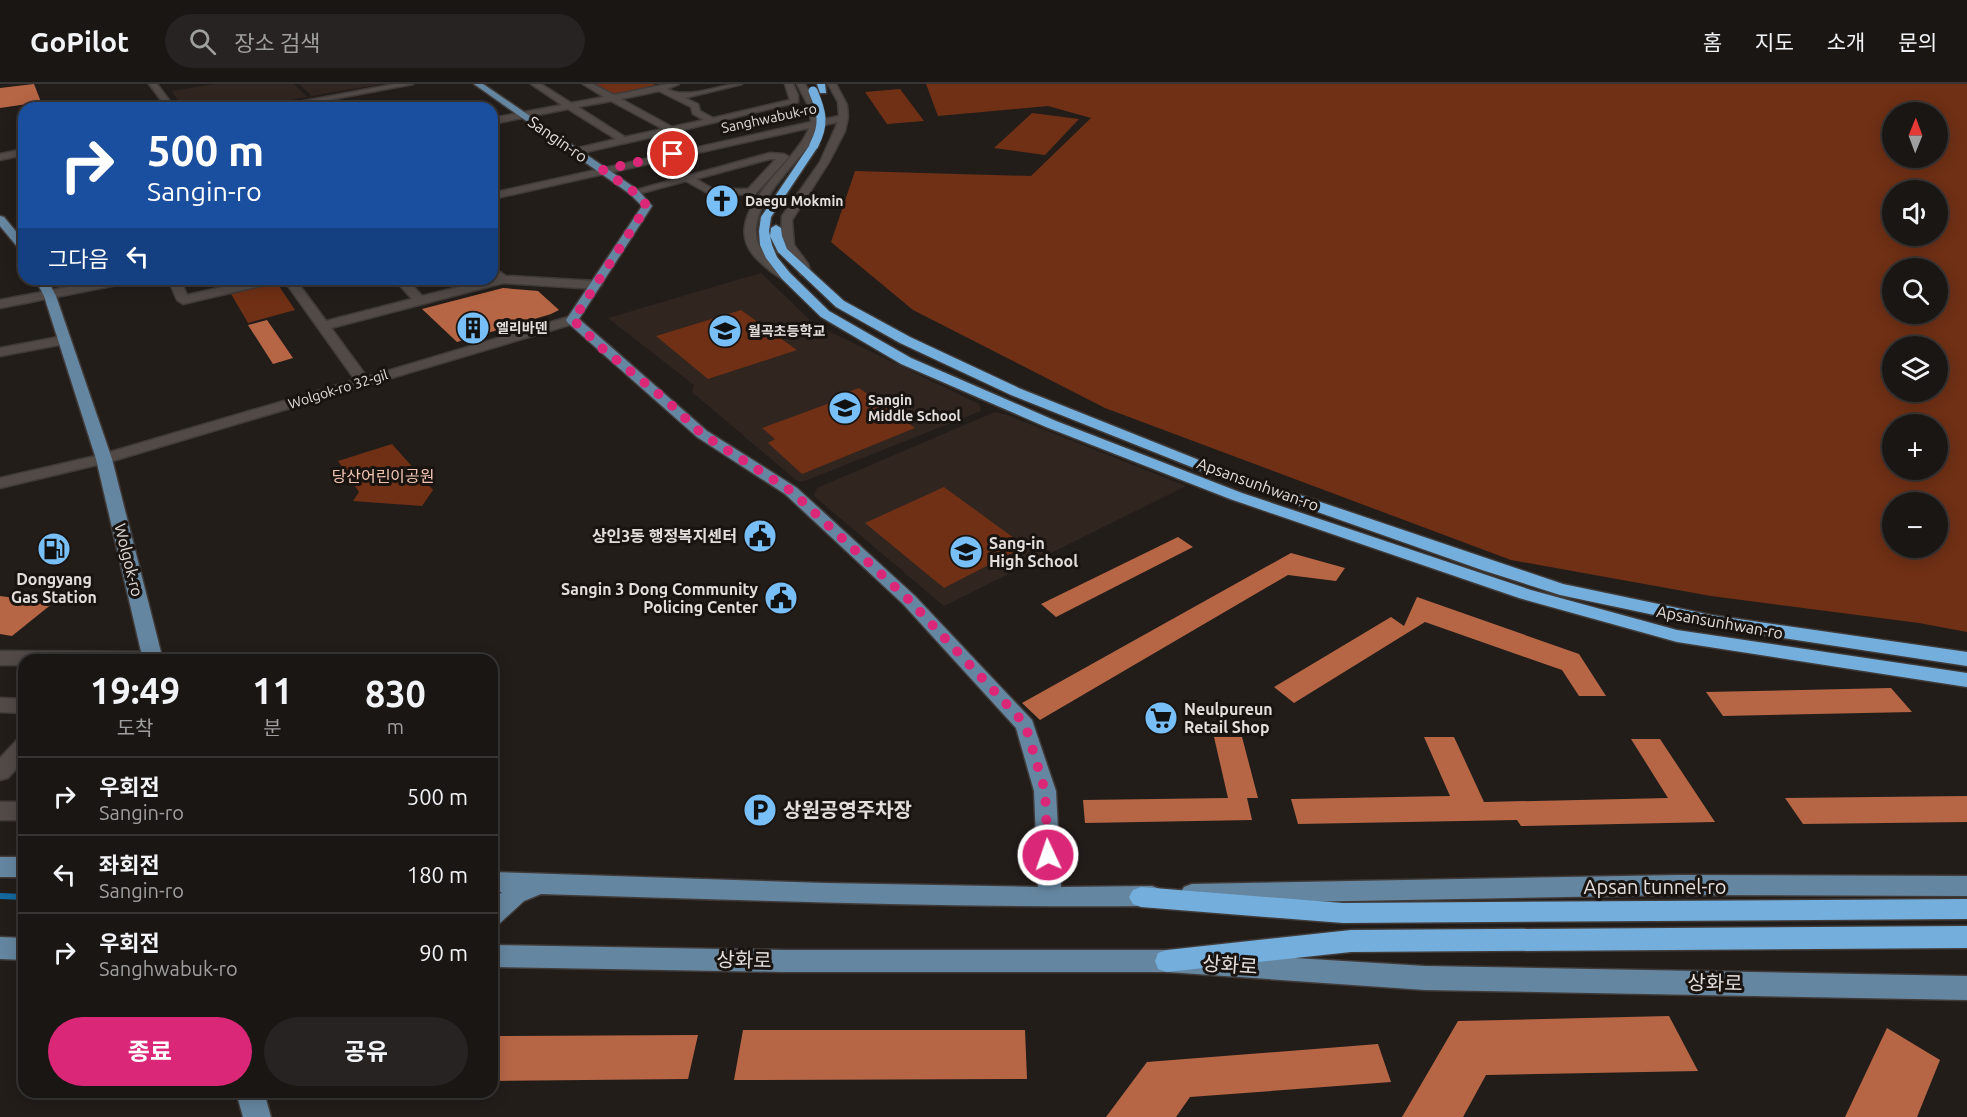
<!DOCTYPE html>
<html lang="ko">
<meta charset="utf-8">
<style>
body{margin:0;font-family:Ubuntu,"Noto Sans KR",sans-serif;background:#272322;color:#f1f3f6;height:100vh;display:flex;flex-direction:column;font-size:22px;white-space:nowrap}
*{box-sizing:border-box;margin:0}
p{font-size:20px;color:#9f9fa0}
.icon{flex:none;width:33px;height:33px;fill:none;stroke:currentColor;stroke-width:2;stroke-linecap:round;stroke-linejoin:round}
.map{position:relative;flex:1;overflow:hidden}
.sheet{position:absolute;left:18px;top:570px;width:480px;height:444px;display:flex;flex-direction:column;background:#1a1614;border-radius:18px;box-shadow:0 3px 15px #0003,0 0 0 2px #383534}
.sheet>*{flex:none}
.top-card{position:absolute;left:18px;top:18px;width:480px;height:183px;border-radius:18px;box-shadow:0 3px 15px #0003,0 0 0 2px #383534;background:#1a4fa0;color:#fff;overflow:hidden}
.needle{width:39px;rotate:1deg}
.fabs{position:absolute;left:1882px;top:18px;display:grid;gap:12px}
.fabs a{display:grid;place-items:center;width:66px;height:66px;border-radius:50%;background:#1a1614;box-shadow:0 3px 15px #0003,0 0 0 2px #383534;font-size:30px}
.pin{position:absolute;display:grid;place-items:center;width:51px;height:51px;color:#fff;margin:-26px;border:3px solid #fff;border-radius:50%;box-shadow:0 2px 6px #0007}
.me{position:absolute;width:66px;margin:-33px;rotate:357deg;stroke-linejoin:round;filter:drop-shadow(0 0 4px #0008)}
.turn{display:flex;align-items:center;gap:21px;height:126px;padding:0 30px;font-size:27px}
.turn .icon{width:78px;height:78px;stroke-width:2.5}
.turn b{display:block;font-size:42px;line-height:51px}
.then{display:flex;align-items:center;height:57px;padding:0 30px;background:#0003;gap:12px;font-size:22px}
.eta{display:flex;justify-content:space-evenly;align-items:center;height:102px;text-align:center}
.eta b{font-size:36px;font-weight:700;line-height:42px}
.action{display:flex;gap:12px;margin-top:auto;padding:12px 30px}
.action a{flex:1;height:69px;border-radius:36px;background:#db2777;color:#fff;font-size:24px;font-weight:700;line-height:69px;text-align:center}
.action a+a{background:#272322;color:#f1f3f6}
ul{padding:0;list-style:none}
li{display:flex;align-items:center;gap:18px;height:78px;padding:0 30px;border-top:2px solid #383534}
li div{flex:1}
li b{display:block;font-size:22px}
li em{font-style:normal}
header{display:flex;align-items:center;gap:36px;box-sizing:border-box;height:84px;padding:0 30px;background:#1a1614;border-bottom:2px solid #383534}
header strong{font-size:28px}
nav{display:flex;gap:33px;margin-inline-start:auto;font-size:21px}
.search{width:420px;height:54px;background:#272322;display:flex;align-items:center;gap:15px;box-sizing:border-box;padding:0 21px;border-radius:33px;color:#9f9fa0;font-size:22px}
.map>svg:first-child{display:block}
</style>
<header>
<strong>GoPilot</strong>
<div class="search"><svg class="icon" aria-label="search" viewBox="0 0 24 24"><circle cx="10" cy="10" r="6"/><path d="M15 15l6 6"/></svg>장소 검색</div>
<nav><a>홈</a><a>지도</a><a>소개</a><a>문의</a></nav>
</header>
<div class="map">
<svg width="1967" height="1033" viewBox="0 0 1967 1033">
<rect width="100%" height="100%" fill="#231d1a"/>
<path fill="#312520" d="M214,0h80l13,13 -64,11h-60l-11,-17z
M299,0h84l-71,12z
M761,189l53,51 165,80 2,7 -179,71 -6,-2 -104,-88 2,-7 -86,-67z
M995,328l12,3 179,71 -242,120 -130,-110 3,-8z"/>
<path fill="#6f3015" fill-rule="evenodd" d="M587,0h66l12,4 -54,11z
M926,0h1041v548l-48,-9 -208,-27 -200,-36 -406,-152 -192,-98 -82,-68 24,-71 176,5 60,-58 -43,-12 -110,10zM1938,28v46h-45v-46zM1938,106v46h-45v-46zM1938,184v46h-45v-46zM1938,262v46h-45v-46zM1938,340v46h-45v-46zM1893,418h45v46h-45z
M900,5l24,32 -37,3 -22,-32z
M1032,29l47,6 -34,36 -51,-7z
M277,199l18,27 -47,13 -17,-29z
M741,226l56,40 -89,29 -52,-43z
M859,304l56,40 -113,46 -34,-31 7,-4 -13,-11 84,-31 -3,-3z
M392,360l41,46 -11,16 -69,-5 6,-9 -21,-31z
M944,403l81,59 -81,42 -79,-65z"/>
<g fill="none" stroke-linecap="round" stroke-linejoin="round">
<path stroke="#14689e" stroke-width="6" d="M0,812l24,1"/>
</g>
<path fill="#b66645" d="M34,0l7,18 -41,6v-20z
M503,204l35,3 21,19 -8,4 -94,28 -35,-33z
M267,236l26,38 -20,6 -25,-39z
M1178,453l15,10 -137,70 -15,-13z
M1291,469l54,15 -9,13 -48,-6 -248,145 -18,-17z
M0,512l53,7 -41,33 -12,-2z
M1417,513l162,57 27,42h-27l-17,-26 -137,-48 -131,81 -20,-16 117,-70 13,9z
M1891,604l21,24 -189,4 -17,-24z
M1214,653h28l16,61h-11l5,22 -167,3 -2,-23 145,-2z
M1424,653h30l30,65 184,-4 -37,-59h29l55,83 -194,4 -4,-6 -219,4 -7,-25 159,-3z
M1967,712v26l-164,2 -18,-26z
M1669,932l29,55 -212,4 -23,42h-61l56,-96z
M1887,944l53,32 -23,57h-72z
M743,946h282l2,49 -293,1z
M698,951l-10,44 -196,2v-45z
M1378,960l13,38 -201,15 -14,20h-70l41,-55z"/>
<g fill="none" stroke-linecap="round" stroke-linejoin="round">
<defs>
<path id="minor" d="M149,0h8l18,24h-8z
M395,0h18l-127,24h-19z
M531,0h10l30,19 33,-6 -21,-13h10l21,11 53,-11h12l-12,5c22,11 51,-5 75,-5l-57,14 13,6 2,7 13,7 77,-18 -5,-16h8l5,11v7l-119,29 -1,3 -8,-1 -93,21 -5,-3 2,-2 42,-10 -48,-30 -76,15v-6l70,-13zM659,7l32,16 2,7 11,6 -32,7 -51,-28zM611,17l52,28 -38,8 -47,-30z
M797,0h8l13,23 3,13 18,-4 -1,-14 -10,-18h8l11,21 1,12 -3,14 -16,31 -37,58 2,25 14,19 3,9 -2,2h-8l-20,-34 1,-25 38,-54 18,-40 -19,4 -4,12c-20,28 -81,79 -51,115 7,8 18,14 26,20v6l-4,1c-10,-3 -22,-14 -30,-22 -41,-43 39,-92 53,-130l-317,71v-6l319,-71 -2,-15z
M24,65v6l-24,5v-6z
M770,69l14,1 5,3 -34,37 -44,1 -25,-14 -52,14 -5,-3zM770,75h6l-28,30h-35l-17,-10z
M495,185l11,7 90,5 6,4 -6,4 -93,-6 -172,45 36,49 201,-60h8l2,3 -2,3 -467,139 -109,26v-10l100,-23 255,-75 -72,-101h12l31,42 86,-22 -18,-20h13l15,17 70,-17 2,-1 -2,-8z
M109,195h24l-6,4 -127,25v-8z
M168,195h12l7,16 71,-16h21l-2,3 -94,22 -6,-4z
M64,252l7,4 -2,3 -69,13v-8z
M0,567l153,1 7,2 3,5 -139,1v5h-24z
M0,614l24,1v14l-24,-1z
M24,654v22l-16,18 -8,2v-22l17,-18z
M0,718h24v18h-24z"/>
<path id="major" d="M474,0h9l155,106 14,16 -73,113 128,112 90,57 118,108 117,124 24,71 5,96 91,-1 8,3 4,7 -4,7 -8,3c-204,2 -407,-6 -611,-12l-17,7 -24,22 -8,3v-25l10,-9h-10v-20l334,11 212,4 -4,-96 -18,-63 -113,-124 -118,-110 -88,-57 -129,-114 -2,-3 76,-114 -12,-12z
M0,132l4,1 20,24v10l-4,-1 -20,-24z
M35,195h12l9,17 56,163 51,201h-20l-47,-201 -52,-163z
M0,773h24v20h-24z
M1678,791l289,1v20l-289,-1 -486,9 -8,-3 -4,-7 4,-7 8,-3z
M0,853l24,1v22l-24,-1z
M492,861l292,5h383l258,16 542,10v24l-542,-10 -258,-18h-383l-292,-5z
M236,1008h28l7,25h-28z"/>
<path id="highway" d="M817,0h8l1,9h-6z
M811,59l8,2 -48,72 -2,14 3,14 5,12 13,16 39,38 82,47 145,63 186,72 289,97 146,40 290,43v14l-290,-45 -158,-44 -289,-99 -184,-72 -145,-63 -80,-47 -39,-38 -16,-21 -6,-13 -1,-14 2,-14z
M776,141l5,3 1,8 5,13 57,52 66,36 111,52 193,77 349,118 148,31 256,37v14l-256,-39 -151,-32 -78,-25 -278,-98 -193,-77 -111,-52 -64,-36 -58,-55 -8,-16 1,-8z
M1141,803l202,16 624,-4v20l-624,4 -202,-16 -8,-3 -4,-7 4,-7z
M1967,842v22l-616,4 -184,20 -9,-3 -3,-8 3,-8 9,-3 184,-20z"/>
</defs>
<use href="#minor" stroke="#403b39" stroke-width="3"/>
<use href="#major" stroke="#403b39" stroke-width="3"/>
<use href="#highway" stroke="#403b39" stroke-width="3"/>
<use href="#minor" fill="#514a47" fill-rule="evenodd"/>
<use href="#major" fill="#6586a0" fill-rule="evenodd"/>
<use href="#highway" fill="#73aedc" fill-rule="evenodd"/>
<defs>
<path id="highway-bridge" d="M813,7c9,21 12,33 1,54"/>
</defs>
<use href="#highway-bridge" stroke="#403b39" stroke-width="10" stroke-linecap="butt"/>
<use href="#highway-bridge" stroke="#73aedc" stroke-width="9"/>
</g>
<g fill="none" stroke-linecap="round" stroke-linejoin="round">
<path stroke="#db2777" stroke-width="10" stroke-dasharray="0 18" d="M673,70l-70,16 31,22 13,14 -74,114 30,29 64,52 35,33 89,57 118,109 116,124 20,67 3,64"/>
</g>
<defs>
<symbol id="church-disc" viewBox="-11 -11 22 22"><circle r="9.5" fill="#78bff7" stroke="#1a1411"/><path d="M-1.2-6h2.4v3.5h3.3v2.4h-3.3V6h-2.4V-.1h-3.3v-2.4h3.3Z" fill="#111"/></symbol>
<symbol id="building-disc" viewBox="-11 -11 22 22"><circle r="9.5" fill="#78bff7" stroke="#1a1411"/><path d="M-4-6H4V6H1V3H-1V6H-4ZM-2.5-4.3h1.7v1.8h-1.7ZM.8-4.3h1.7v1.8H.8ZM-2.5-1h1.7V.8h-1.7ZM.8-1h1.7V.8H.8Z" fill="#111"/></symbol>
<symbol id="school-disc" viewBox="-11 -11 22 22"><circle r="9.5" fill="#78bff7" stroke="#1a1411"/><path d="M0-5L7-2L0 1L-7-2ZM-4 1L0 2.5L4 1V4Q0 6-4 4Z" fill="#111"/></symbol>
<symbol id="civic-disc" viewBox="-11 -11 22 22"><circle r="9.5" fill="#78bff7" stroke="#1a1411"/><path d="M-.6-6.5H3V-4.5H.6V-3L4-1V1h2V6H-6V1h2V-1L-.6-3ZM-1.2 2.5V6h2.4V2.5Z" fill="#111"/></symbol>
<symbol id="fuel-disc" viewBox="-11 -11 22 22"><circle r="9.5" fill="#78bff7" stroke="#1a1411"/><path d="M-5.5-6h7V0h2V4h1.3V-2.5L3-4.5l.8-.8L6-3V5H2.5V1h-1V6h-7ZM-4.2-4.7v3.2H.2V-4.7Z" fill="#111"/></symbol>
<symbol id="supermarket-disc" viewBox="-11 -11 22 22"><circle r="9.5" fill="#78bff7" stroke="#1a1411"/><path d="M-6-5.5h2.5l.6 2H6L4.5 2H-2.5L-4.4-4H-6ZM-1.5 3.2a1.3 1.3 0 1 0 .1 0ZM3 3.2a1.3 1.3 0 1 0 .1 0Z" fill="#111"/></symbol>
<symbol id="parking-disc" viewBox="-11 -11 22 22"><circle r="9.5" fill="#78bff7" stroke="#1a1411"/><path d="M-3.5-5.5H1a3.5 3.5 0 0 1 0 7H-1V5.5H-3.5ZM-1-3.4V-.6H.8a1.4 1.4 0 0 0 0-2.8Z" fill="#111"/></symbol>
</defs>
<g fill-rule="evenodd">
<use href="#church-disc" x="703" y="98" width="38" height="38"/>
<use href="#building-disc" x="454" y="225" width="38" height="38"/>
<use href="#school-disc" x="706" y="228" width="38" height="38"/>
<use href="#school-disc" x="826" y="305" width="38" height="38"/>
<use href="#civic-disc" x="741" y="433" width="38" height="38"/>
<use href="#fuel-disc" x="35" y="446" width="38" height="38"/>
<use href="#school-disc" x="947" y="449" width="38" height="38"/>
<use href="#civic-disc" x="762" y="495" width="38" height="38"/>
<use href="#supermarket-disc" x="1142" y="615" width="38" height="38"/>
<use href="#parking-disc" x="741" y="707" width="38" height="38"/>
</g>
<g text-anchor="middle" stroke-width="6" stroke-linejoin="round" paint-order="stroke">
<g font-size="14" fill="#e3dedc" stroke="#1a1411">
<text transform="translate(769 34) rotate(-12)" y="5">Sanghwabuk-ro</text>
<text transform="translate(338 305) rotate(-17)" y="5">Wolgok-ro 32-gil</text>
</g>
<g font-size="14" font-weight="bold" fill="#e3dedc" stroke="#1a1411" text-anchor="start">
<text x="745" y="122">Daegu Mokmin</text>
<text x="496" y="249">엘리바덴</text>
<text x="748" y="252">월곡초등학교</text>
<text x="868" y="321">Sangin<tspan x="868" dy="16">Middle School</tspan></text>
</g>
<g font-size="16" fill="#e3dedc" stroke="#1a1411">
<text transform="translate(558 55) rotate(35)" y="6">Sangin-ro</text>
<text transform="translate(1258 400) rotate(20)" y="6">Apsansunhwan-ro</text>
<text transform="translate(129 476) rotate(76)" y="6">Wolgok-ro</text>
<text transform="translate(1720 538) rotate(10)" y="6">Apsansunhwan-ro</text>
</g>
<g font-size="16" fill="#f2c5b3" stroke="#1a1411">
<text x="383" y="398">당산어린이공원</text>
</g>
<g font-size="16" font-weight="bold" fill="#e3dedc" stroke="#1a1411" text-anchor="end">
<text x="737" y="458">상인3동 행정복지센터</text>
<text x="989" y="465" text-anchor="start">Sang-in<tspan x="989" dy="18">High School</tspan></text>
<text x="54" y="501" text-anchor="middle">Dongyang<tspan x="54" dy="18">Gas Station</tspan></text>
<text x="758" y="511">Sangin 3 Dong Community<tspan x="758" dy="18">Policing Center</tspan></text>
<text x="1184" y="631" text-anchor="start">Neulpureun<tspan x="1184" dy="18">Retail Shop</tspan></text>
</g>
<g font-size="20" font-weight="bold" fill="#e3dedc" stroke="#1a1411" text-anchor="start">
<text x="783" y="733">상원공영주차장</text>
</g>
<g font-size="20" fill="#e3dedc" stroke="#1a1411">
<text x="1655" y="810">Apsan tunnel-ro</text>
<text transform="translate(744 876) rotate(1)" y="7">상화로</text>
<text transform="translate(1230 881) rotate(4)" y="7">상화로</text>
<text transform="translate(1715 899) rotate(1)" y="7">상화로</text>
</g>
</g>
</svg>
<div class="fabs">
<a><svg class="needle" viewBox="-14 -14 28 28"><path d="M0-13l5 13h-10z" fill="#e53935"/><path d="M0 13l5-13h-10z" fill="#9f9fa0"/></svg></a>
<a><svg class="icon" aria-label="sound" viewBox="0 0 24 24"><path d="M4 9h4l5-4v14l-5-4H4zM17 9q2 3 0 6"/></svg></a>
<a><svg class="icon" aria-label="search" viewBox="0 0 24 24"><circle cx="10" cy="10" r="6"/><path d="M15 15l6 6"/></svg></a>
<a><svg class="icon" aria-label="layers" viewBox="0 0 24 24"><path d="M12 4l9 5-9 5-9-5zM3 14l9 5 9-5"/></svg></a>
<a>+</a>
<a>−</a>
</div>
<div class="pin" style="left:673px;top:70px;background:#d93025"><svg class="icon" aria-label="arrive" viewBox="0 0 24 24"><path d="M6 21V4h12l-3 4 3 4H6"/></svg></div>
<svg class="me" style="left:1048px;top:771px" viewBox="-20 -20 40 40"><circle r="17" fill="#db2777" stroke="#fff" stroke-width="3"/><path d="M0-11L8 9 0 5-8 9z" fill="#fff"/></svg>
<div class="top-card">
<div class="turn"><svg class="icon" aria-label="right" viewBox="0 0 24 24"><path d="M7 20v-9h11M14 6l5 5-5 5"/></svg><div><b>500 m</b>Sangin-ro</div></div>
<div class="then">그다음<svg class="icon" aria-label="left" viewBox="0 0 24 24"><path d="M17 20v-9H6M10 6l-5 5 5 5"/></svg></div>
</div>
<section class="sheet">
<div class="eta">
<div><b>19:49</b><p>도착</p></div>
<div><b>11</b><p>분</p></div>
<div><b>830</b><p>m</p></div>
</div>
<ul>
<li><svg class="icon" aria-label="right" viewBox="0 0 24 24"><path d="M7 20v-9h11M14 6l5 5-5 5"/></svg><div><b>우회전</b><p>Sangin-ro</p></div><em>500 m</em></li>
<li><svg class="icon" aria-label="left" viewBox="0 0 24 24"><path d="M17 20v-9H6M10 6l-5 5 5 5"/></svg><div><b>좌회전</b><p>Sangin-ro</p></div><em>180 m</em></li>
<li><svg class="icon" aria-label="right" viewBox="0 0 24 24"><path d="M7 20v-9h11M14 6l5 5-5 5"/></svg><div><b>우회전</b><p>Sanghwabuk-ro</p></div><em>90 m</em></li>
</ul>
<div class="action"><a>종료</a><a>공유</a></div>
</section>
</div>
